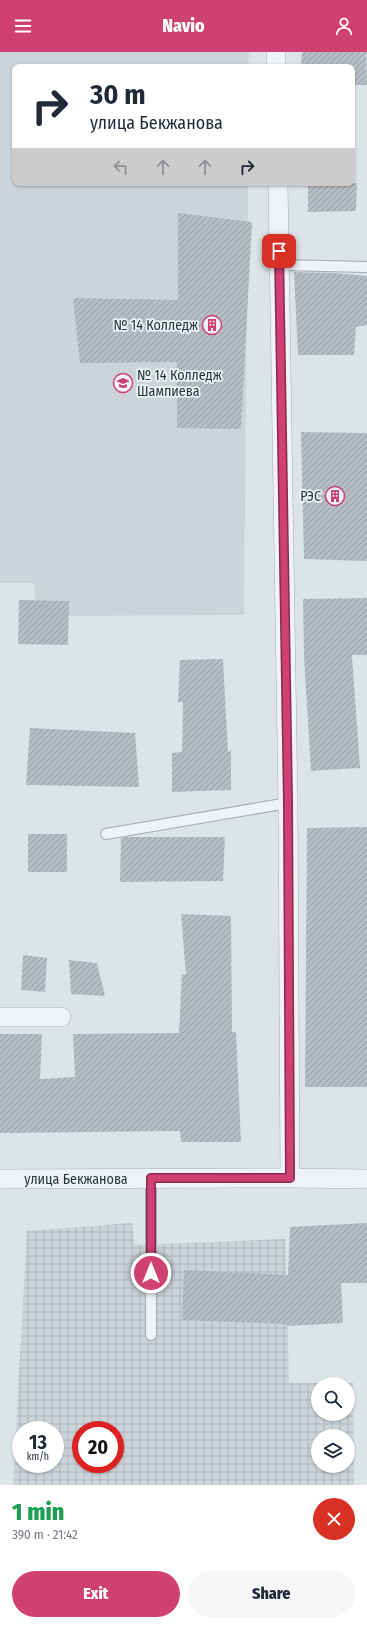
<!DOCTYPE html>
<meta charset="utf-8">
<style>
body{margin:0;font-family:"Fira Sans Condensed",sans-serif;background:#f6f6f7;color:#1f2937;height:100vh;display:flex;flex-direction:column;font-size:15px;white-space:nowrap}
*{box-sizing:border-box;margin:0}
p{font-size:13px;color:#747a83}
.icon{flex:none;width:22px;height:22px;fill:none;stroke:currentColor;stroke-width:2;stroke-linecap:round;stroke-linejoin:round}
.map{position:relative;height:1433px;overflow:hidden}
.drawer{display:flex;flex-direction:column;background:#fff;flex:1}
.drawer>*{flex:none}
.hud{position:absolute;left:12px;top:12px;width:343px;height:122px;border-radius:8px;box-shadow:0 1px 3px #0004;background:#fff;color:#1f2937;overflow:hidden}
.buttons{position:absolute;left:311px;top:1325px;display:grid;gap:8px}
.buttons a{display:grid;place-items:center;width:44px;height:44px;border-radius:50%;background:#fff;box-shadow:0 1px 3px #0004;font-size:20px}
.speed{position:absolute;left:12px;top:1369px;display:flex;gap:8px;font-size:20px;font-weight:700;text-align:center}
.speed>*{display:grid;place-content:center;width:52px;height:52px;border-radius:50%;background:#fff;box-shadow:0 1px 3px #0004;line-height:1}
.speed small{font-size:10px;font-weight:400}
.speed .limit{border:6px solid #d22;background:#fff;color:#111}
.pin{position:absolute;display:grid;place-items:center;width:34px;height:34px;color:#fff;margin:-17px;border-radius:8px;box-shadow:0 2px 6px #0006}
.me{position:absolute;width:44px;margin:-22px;rotate:0deg;stroke-linejoin:round;filter:drop-shadow(0 0 3px #0008)}
.turn{display:flex;align-items:center;gap:14px;height:84px;padding:0 12px;font-size:18px}
.turn .icon{width:52px;height:52px;stroke-width:2.5}
.turn b{display:block;font-size:28px;line-height:34px}
.lanes{display:flex;align-items:center;height:38px;padding:0 12px;background:#0003;justify-content:center;gap:20px;direction:ltr}
.lanes .off{opacity:.35}
.round{display:grid;place-items:center;flex:none;width:42px;height:42px;border-radius:21px;background:#f6f6f7}
.summary{display:flex;align-items:center;justify-content:space-between;height:68px;padding:0 12px}
h1{font-size:24px;font-weight:800;line-height:30px;color:#1e9e55}
.cta{display:flex;gap:8px;margin-top:auto;padding:8px 12px}
.cta a{flex:1;height:46px;border-radius:24px;background:#cf4073;color:#fff;font-size:16px;font-weight:800;line-height:46px;text-align:center}
.cta a+a{background:#f6f6f7;color:#1f2937}
header{display:flex;justify-content:space-between;align-items:center;height:52px;padding:0 12px;background:#cf4073;color:#fff;font-size:18px;font-weight:800}
.map>svg:first-child{display:block}
</style>
<header><svg class="icon" aria-label="menu" viewBox="0 0 24 24"><path d="M4 6h16M4 12h16M4 18h16"/></svg>Navio<svg class="icon" aria-label="person" viewBox="0 0 24 24"><circle cx="12" cy="8" r="4"/><path d="M4 21q1-7 8-7t8 7"/></svg></header>
<div class="map">
<svg width="367" height="1433" viewBox="0 0 367 1433">
<defs>
<pattern id="industrial-grid" width="8" height="8" patternUnits="userSpaceOnUse"><rect width="8" height="8" fill="#ccd3d9"/><path d="M0 4h8M4 0v8" fill="none" stroke="#afb6bb"/></pattern>
<pattern id="building-hatch" width="6" height="6" patternUnits="userSpaceOnUse"><rect width="6" height="6" fill="#b5bec4"/><path d="M-1 1l2-2M0 6l6-6M5 7l2-2" fill="none" stroke="#939ba1"/></pattern>
</defs>
<rect width="100%" height="100%" fill="#dde4e8"/>
<path fill="#ccd3d9" d="M0,0h249l-1,15h-233v116h233l-4,432 -207,1 -3,-33h-34z"/>
<path fill="url(#industrial-grid)" fill-rule="evenodd" d="M132,1171l2,22 151,-6 4,144h64l1,102h-341l14,-254zM318,1332h30v30h-30zM21,1378h34v34h-34zM81,1378h34v34h-34zM318,1384h30v30h-30z"/>
<path fill="url(#building-hatch)" d="M302,0h64l1,33h-15v-18h-51z
M308,131h49l-1,28 -48,1z
M178,161l74,9 -11,207 -64,-1v-66l-97,1 -7,-65 105,2z
M294,220l40,1 33,3v49l-11,2 -2,28h-56z
M301,380l66,1v128l-63,-2z
M367,546v57h-15l8,113 -49,3 -7,-115 -1,-57z
M19,548l50,1 -1,44 -50,-1z
M223,607l5,93 3,-1v39l-59,2v-39l10,-1 1,-50h-5l2,-42z
M30,676l105,5 4,54 -113,-2z
M367,775v260h-62l2,-259z
M28,782h39v38h-39z
M127,785h98l-2,44 -103,1 1,-44z
M181,862l50,2 1,116h4l5,110h-60l-1,-11 -180,2v-99h42l-2,45 35,-2 -2,-43 106,-1 3,-59 4,1z
M23,903l24,3 -2,34 -24,-2z
M69,908l28,3 8,33 -34,-2z
M367,1171v60h-26l2,40 -56,3v-2l-105,-4 2,-50 104,5 2,-48z"/>
<g fill="none" stroke-linecap="round" stroke-linejoin="round">
<defs>
<path id="service" d="M280,213l87,2
M106,782l182,-31
M151,1283v-157"/>
<path id="minor" d="M276,0v15
M278,131l10,620 2,375
M0,965h61
M0,1127l290,-1 77,1"/>
</defs>
<use href="#service" stroke="#a3acb2" stroke-width="12"/>
<use href="#minor" stroke="#a3acb2" stroke-width="20"/>
<use href="#service" stroke="#f0f3f6" stroke-width="10"/>
<use href="#minor" stroke="#f0f3f6" stroke-width="19"/>
</g>
<g fill="none" stroke-linecap="round" stroke-linejoin="round">
<defs>
<path id="route" d="M151,1221v-95h139l-2,-375 -9,-552"/>
</defs>
<use href="#route" stroke="#872a4b" stroke-width="10"/>
<use href="#route" stroke="#cf4073" stroke-width="7"/>
</g>
<defs>
<symbol id="building-ring" viewBox="-11 -11 22 22"><circle r="9.5" fill="#edf2f5" stroke="#cf4073" stroke-width="1.5"/><path d="M-4-6H4V6H1V3H-1V6H-4ZM-2.5-4.3h1.7v1.8h-1.7ZM.8-4.3h1.7v1.8H.8ZM-2.5-1h1.7V.8h-1.7ZM.8-1h1.7V.8H.8Z" fill="#cf4073"/></symbol>
<symbol id="university-ring" viewBox="-11 -11 22 22"><circle r="9.5" fill="#edf2f5" stroke="#cf4073" stroke-width="1.5"/><path d="M0-5L7-2L0 1L-7-2ZM-4 1L0 2.5L4 1V4Q0 6-4 4Z" fill="#cf4073"/></symbol>
</defs>
<g fill-rule="evenodd">
<use href="#building-ring" x="201" y="262" width="22" height="22"/>
<use href="#university-ring" x="112" y="320" width="22" height="22"/>
<use href="#building-ring" x="324" y="433" width="22" height="22"/>
</g>
<g text-anchor="middle" stroke-width="3.5" stroke-linejoin="round" paint-order="stroke">
<g font-size="14" fill="#27343e" stroke="#edf2f5" text-anchor="end">
<text x="198" y="278">№ 14 Колледж</text>
<text x="137" y="328" text-anchor="start">№ 14 Колледж<tspan x="137" dy="16">Шампиева</tspan></text>
<text x="321" y="449">РЭС</text>
</g>
<g font-size="14" fill="#27343e" stroke="#edf2f5">
<text x="76" y="1132">улица Бекжанова</text>
</g>
</g>
</svg>
<div class="buttons">
<a><svg class="icon" aria-label="search" viewBox="0 0 24 24"><circle cx="10" cy="10" r="6"/><path d="M15 15l6 6"/></svg></a>
<a><svg class="icon" aria-label="layers" viewBox="0 0 24 24"><path d="M12 4l9 5-9 5-9-5zM3 14l9 5 9-5"/></svg></a>
</div>
<div class="speed"><div>13<small>km/h</small></div><div class="limit">20</div></div>
<div class="pin" style="left:279px;top:199px;background:#d93025"><svg class="icon" aria-label="arrive" viewBox="0 0 24 24"><path d="M6 21V4h12l-3 4 3 4H6"/></svg></div>
<svg class="me" style="left:151px;top:1221px" viewBox="-20 -20 40 40"><circle r="17" fill="#cf4073" stroke="#fff" stroke-width="3"/><path d="M0-11L8 9 0 5-8 9z" fill="#fff"/></svg>
<div class="hud">
<div class="turn"><svg class="icon" aria-label="right" viewBox="0 0 24 24"><path d="M7 20v-9h11M14 6l5 5-5 5"/></svg><div><b>30 m</b>улица Бекжанова</div></div>
<div class="lanes"><svg class="icon off" aria-label="left" viewBox="0 0 24 24"><path d="M17 20v-9H6M10 6l-5 5 5 5"/></svg><svg class="icon off" aria-label="ahead" viewBox="0 0 24 24"><path d="M12 20V5M6 11l6-6 6 6"/></svg><svg class="icon off" aria-label="ahead" viewBox="0 0 24 24"><path d="M12 20V5M6 11l6-6 6 6"/></svg><svg class="icon" aria-label="right" viewBox="0 0 24 24"><path d="M7 20v-9h11M14 6l5 5-5 5"/></svg></div>
</div>
</div>
<section class="drawer">
<div class="summary"><div><h1>1 min</h1><p>390 m · 21:42</p></div><a class="round" style="background:#d93025;color:#fff"><svg class="icon" aria-label="close" viewBox="0 0 24 24"><path d="M6 6l12 12M18 6L6 18"/></svg></a></div>
<div class="cta"><a>Exit</a><a>Share</a></div>
</section>
